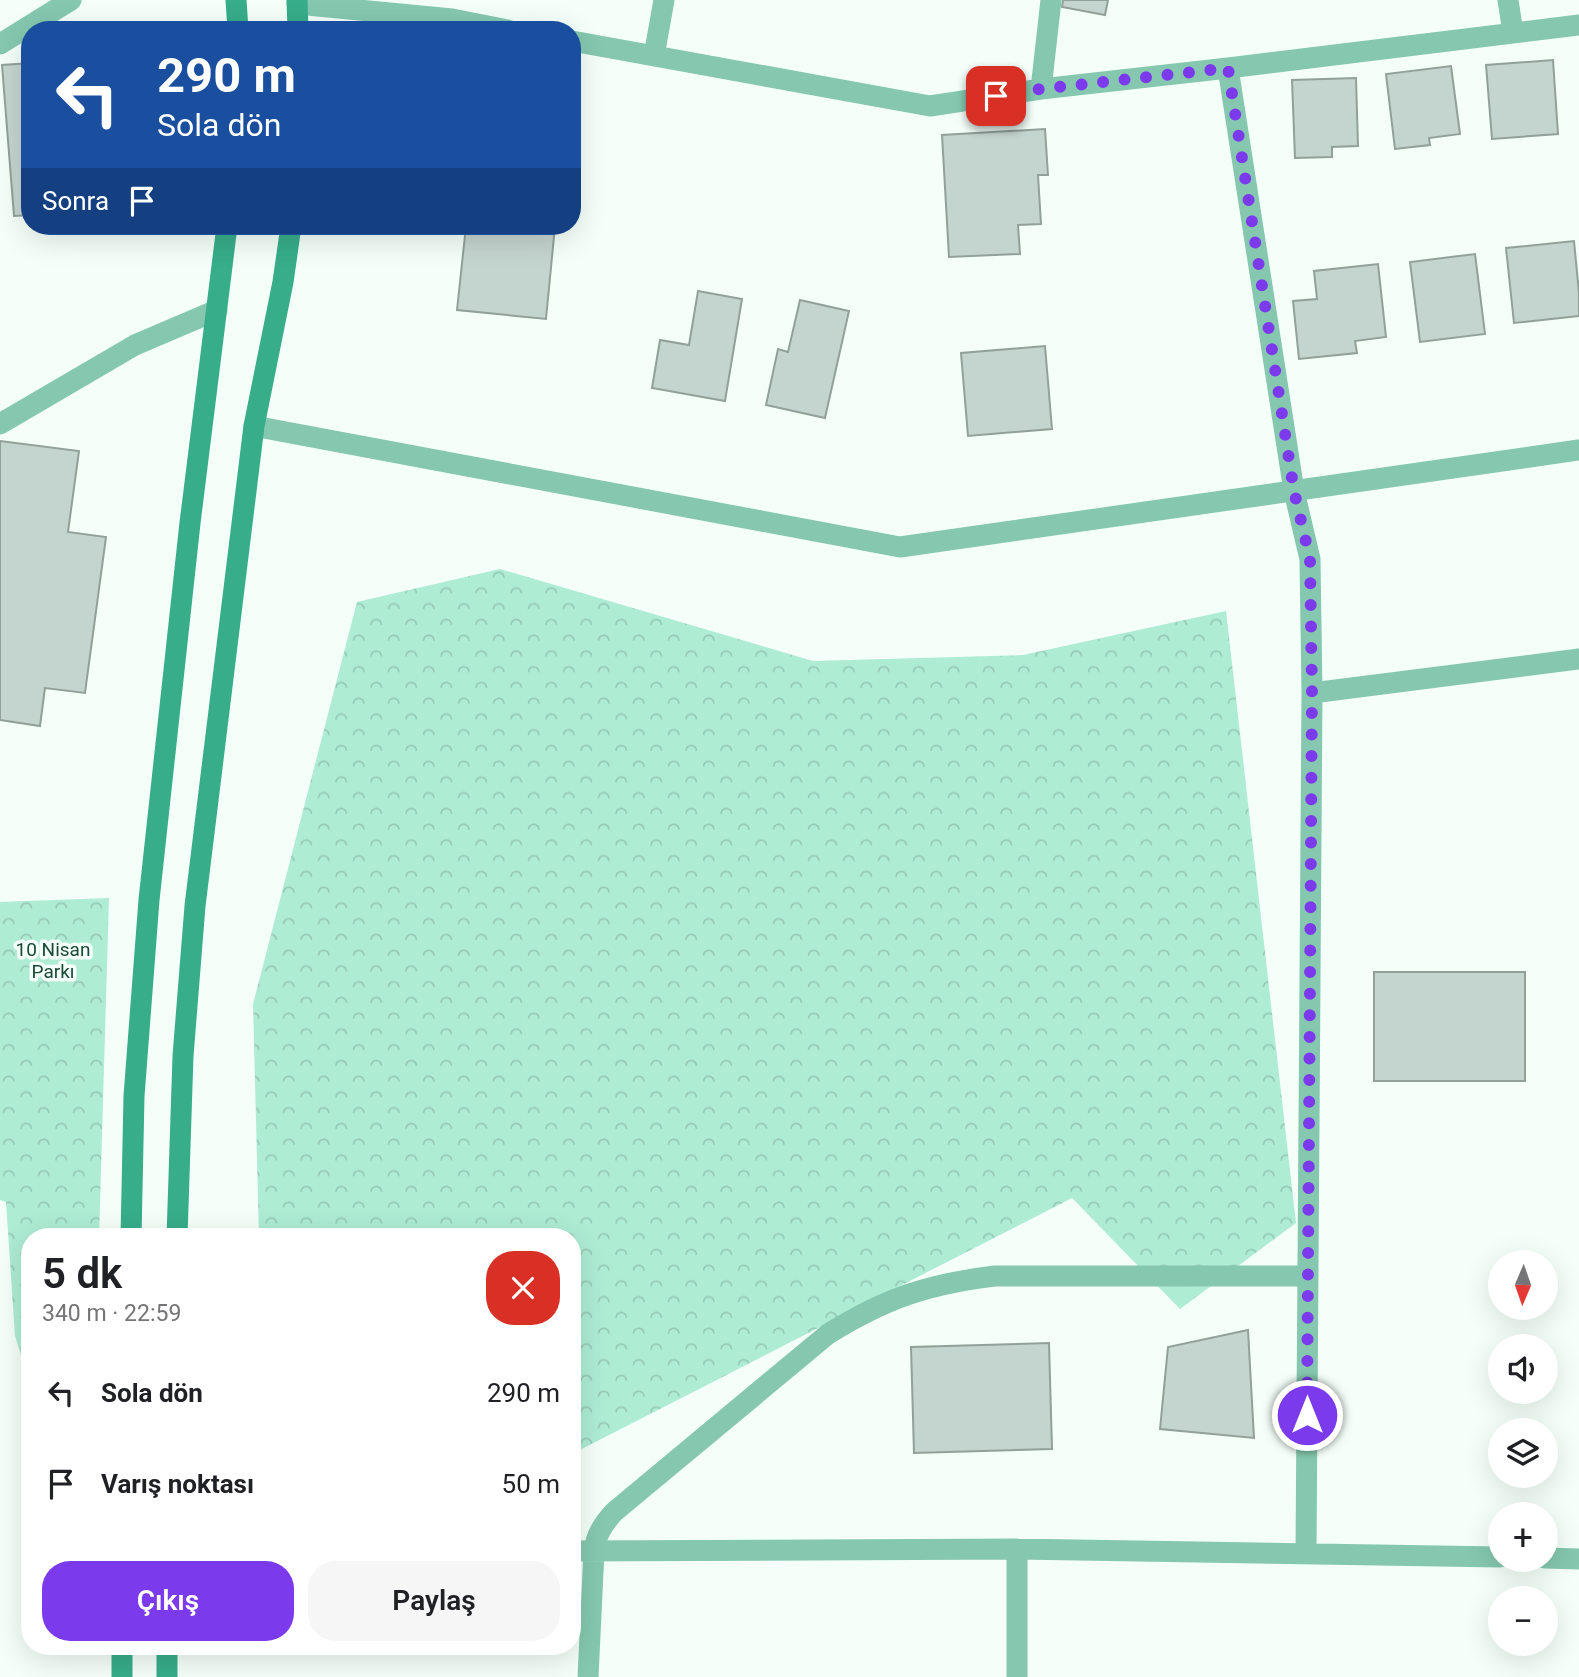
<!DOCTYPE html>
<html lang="tr">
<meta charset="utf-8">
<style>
body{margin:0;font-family:Roboto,sans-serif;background:#f6f6f6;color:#202124;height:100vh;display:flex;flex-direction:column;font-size:26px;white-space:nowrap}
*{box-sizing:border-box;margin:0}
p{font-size:23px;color:#757577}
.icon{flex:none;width:38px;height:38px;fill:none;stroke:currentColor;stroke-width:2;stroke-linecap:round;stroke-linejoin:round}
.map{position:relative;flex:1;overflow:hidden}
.drawer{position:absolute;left:21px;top:1228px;width:560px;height:427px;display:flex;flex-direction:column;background:#fff;border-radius:28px;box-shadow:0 7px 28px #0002}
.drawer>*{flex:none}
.banner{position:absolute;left:21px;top:21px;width:560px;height:214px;border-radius:28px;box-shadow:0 7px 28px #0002;background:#1a4fa0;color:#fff;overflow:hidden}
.needle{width:46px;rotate:182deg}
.buttons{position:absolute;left:1488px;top:1250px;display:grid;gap:14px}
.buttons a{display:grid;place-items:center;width:70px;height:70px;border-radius:50%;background:#fff;box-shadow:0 7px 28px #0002;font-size:35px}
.pin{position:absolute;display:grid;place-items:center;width:60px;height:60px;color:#fff;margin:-30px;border-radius:14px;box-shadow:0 4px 10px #0006}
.me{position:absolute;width:77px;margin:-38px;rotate:0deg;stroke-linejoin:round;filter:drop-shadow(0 0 5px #0008)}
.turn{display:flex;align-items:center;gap:24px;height:147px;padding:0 21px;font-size:32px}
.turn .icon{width:91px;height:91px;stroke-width:2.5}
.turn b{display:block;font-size:49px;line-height:60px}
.then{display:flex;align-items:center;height:66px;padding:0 21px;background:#0003;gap:14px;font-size:26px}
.round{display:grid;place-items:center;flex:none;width:74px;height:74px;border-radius:28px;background:#f6f6f6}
.head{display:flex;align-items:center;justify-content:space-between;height:119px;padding:0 21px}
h1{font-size:42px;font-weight:600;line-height:52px}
.action{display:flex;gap:14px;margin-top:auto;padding:14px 21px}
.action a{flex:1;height:80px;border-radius:28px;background:#7c3aed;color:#fff;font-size:28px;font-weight:600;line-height:80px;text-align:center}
.action a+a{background:#f6f6f6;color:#202124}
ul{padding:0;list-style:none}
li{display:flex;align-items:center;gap:21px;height:91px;padding:0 21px}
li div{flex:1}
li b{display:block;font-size:26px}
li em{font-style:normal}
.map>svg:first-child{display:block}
</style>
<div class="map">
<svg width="1579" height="1677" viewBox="0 0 1579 1677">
<defs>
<pattern id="forest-crowns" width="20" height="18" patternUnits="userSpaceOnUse" patternTransform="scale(1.75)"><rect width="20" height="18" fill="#aeecd4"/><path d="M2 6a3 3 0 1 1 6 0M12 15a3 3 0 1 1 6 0" fill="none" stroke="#96cbb6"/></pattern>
</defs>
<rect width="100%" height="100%" fill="#f4fffa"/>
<path fill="url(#forest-crowns)" d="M500,569l313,92 210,-6 203,-44 70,612 -116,86 -108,-111 -500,256v-217h-313l-6,-233 104,-402z
M109,898l-10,339h-69v147l-15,-48 -9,-134 -6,-2v-298z"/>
<path fill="#c4d4ce" stroke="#91a19a" stroke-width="2" d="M1063,0h45l-3,15 -43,-8z
M1553,60l5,74 -66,5 -6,-74z
M30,63v152l-16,1 -12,-151z
M1451,66l9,68 -31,4 1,7 -35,4 -9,-75z
M1356,78l2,68 -26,1v10l-37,1 -3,-78z
M1045,129l3,46h-10l3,49 -23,1 2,29 -71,3 -7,-122z
M466,226h89l-9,93 -89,-9z
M1574,241l5,52v23l-65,7 -8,-75z
M1475,254l10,80 -65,8 -10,-80z
M1378,264l8,73 -31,4 2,12 -58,6 -6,-58 24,-2 -3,-28z
M698,291l44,8 -17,102 -73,-13 8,-48 29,5z
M800,300l49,11 -24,107 -59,-13 12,-56 10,3z
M1045,346l7,83 -84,7 -7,-83z
M0,441l79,10 -11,81 38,5 -21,156 -40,-5 -5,38 -40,-6z
M1374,972h151v109h-151z
M1248,1330l6,108 -94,-9 8,-82z
M1049,1343l3,106 -138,4 -3,-106z"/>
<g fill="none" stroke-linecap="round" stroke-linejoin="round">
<path stroke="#85c8af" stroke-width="21" d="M1508,0l5,33
M297,4l155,15 56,11
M572,41l358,65 111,-17 187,-21 351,-43
M0,44l71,-44
M654,56l10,-56
M1228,68l66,423 16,68 2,134 -6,860
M1041,89l10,-89
M0,424l135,-79 82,-35
M254,426l646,121 679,-97
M1312,693l267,-34
M572,1551l445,-2 483,8
M1545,1558l34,1
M588,1677l6,-126c2,-16 9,-27 20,-39l214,-178c58,-36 100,-50 167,-58h313
M1017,1677v-128"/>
<path stroke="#37ad8a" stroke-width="21" d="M236,0l2,30
M297,0l1,30
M131,1237l3,-141 15,-196 41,-377 37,-297
M177,1237l6,-181 12,-150 59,-480 29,-144 8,-56
M122,1677v-30
M167,1677v-30"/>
</g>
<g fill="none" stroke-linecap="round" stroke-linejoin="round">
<path stroke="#7c3aed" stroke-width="12" stroke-dasharray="0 21.6" d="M996,96l45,-7 187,-21 66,423 16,68 2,134 -5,722"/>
</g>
<g text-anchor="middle" stroke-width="7" stroke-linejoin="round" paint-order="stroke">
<g font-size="19" fill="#1a493a" stroke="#f4fffa">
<text x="53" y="956">10 Nisan<tspan x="53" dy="22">Parkı</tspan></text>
</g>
</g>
</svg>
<div class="buttons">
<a><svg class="needle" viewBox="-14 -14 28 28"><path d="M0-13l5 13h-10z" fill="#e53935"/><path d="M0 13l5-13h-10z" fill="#757577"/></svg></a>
<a><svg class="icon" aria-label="sound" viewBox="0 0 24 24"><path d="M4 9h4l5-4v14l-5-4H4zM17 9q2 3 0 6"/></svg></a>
<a><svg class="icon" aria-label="layers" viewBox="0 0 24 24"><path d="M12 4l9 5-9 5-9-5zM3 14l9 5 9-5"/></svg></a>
<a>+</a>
<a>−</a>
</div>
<div class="pin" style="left:996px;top:96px;background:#d93025"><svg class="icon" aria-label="arrive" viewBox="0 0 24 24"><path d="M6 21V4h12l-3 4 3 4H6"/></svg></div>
<svg class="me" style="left:1307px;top:1415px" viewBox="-20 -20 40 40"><circle r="17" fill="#7c3aed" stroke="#fff" stroke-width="3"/><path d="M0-11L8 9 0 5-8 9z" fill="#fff"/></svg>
<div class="banner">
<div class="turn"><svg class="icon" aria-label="left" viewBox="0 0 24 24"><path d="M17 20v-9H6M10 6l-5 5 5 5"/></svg><div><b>290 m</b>Sola dön</div></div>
<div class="then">Sonra<svg class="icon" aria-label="arrive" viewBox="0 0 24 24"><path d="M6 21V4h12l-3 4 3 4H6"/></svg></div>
</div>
<section class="drawer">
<div class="head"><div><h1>5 dk</h1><p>340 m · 22:59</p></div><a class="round" style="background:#d93025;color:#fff"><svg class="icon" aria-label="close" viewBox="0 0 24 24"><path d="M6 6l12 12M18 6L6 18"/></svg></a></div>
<ul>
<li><svg class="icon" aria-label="left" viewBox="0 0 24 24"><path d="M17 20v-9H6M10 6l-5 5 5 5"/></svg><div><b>Sola dön</b></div><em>290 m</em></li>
<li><svg class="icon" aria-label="arrive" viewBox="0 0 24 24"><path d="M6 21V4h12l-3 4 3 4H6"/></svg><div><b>Varış noktası</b></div><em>50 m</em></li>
</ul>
<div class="action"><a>Çıkış</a><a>Paylaş</a></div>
</section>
</div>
